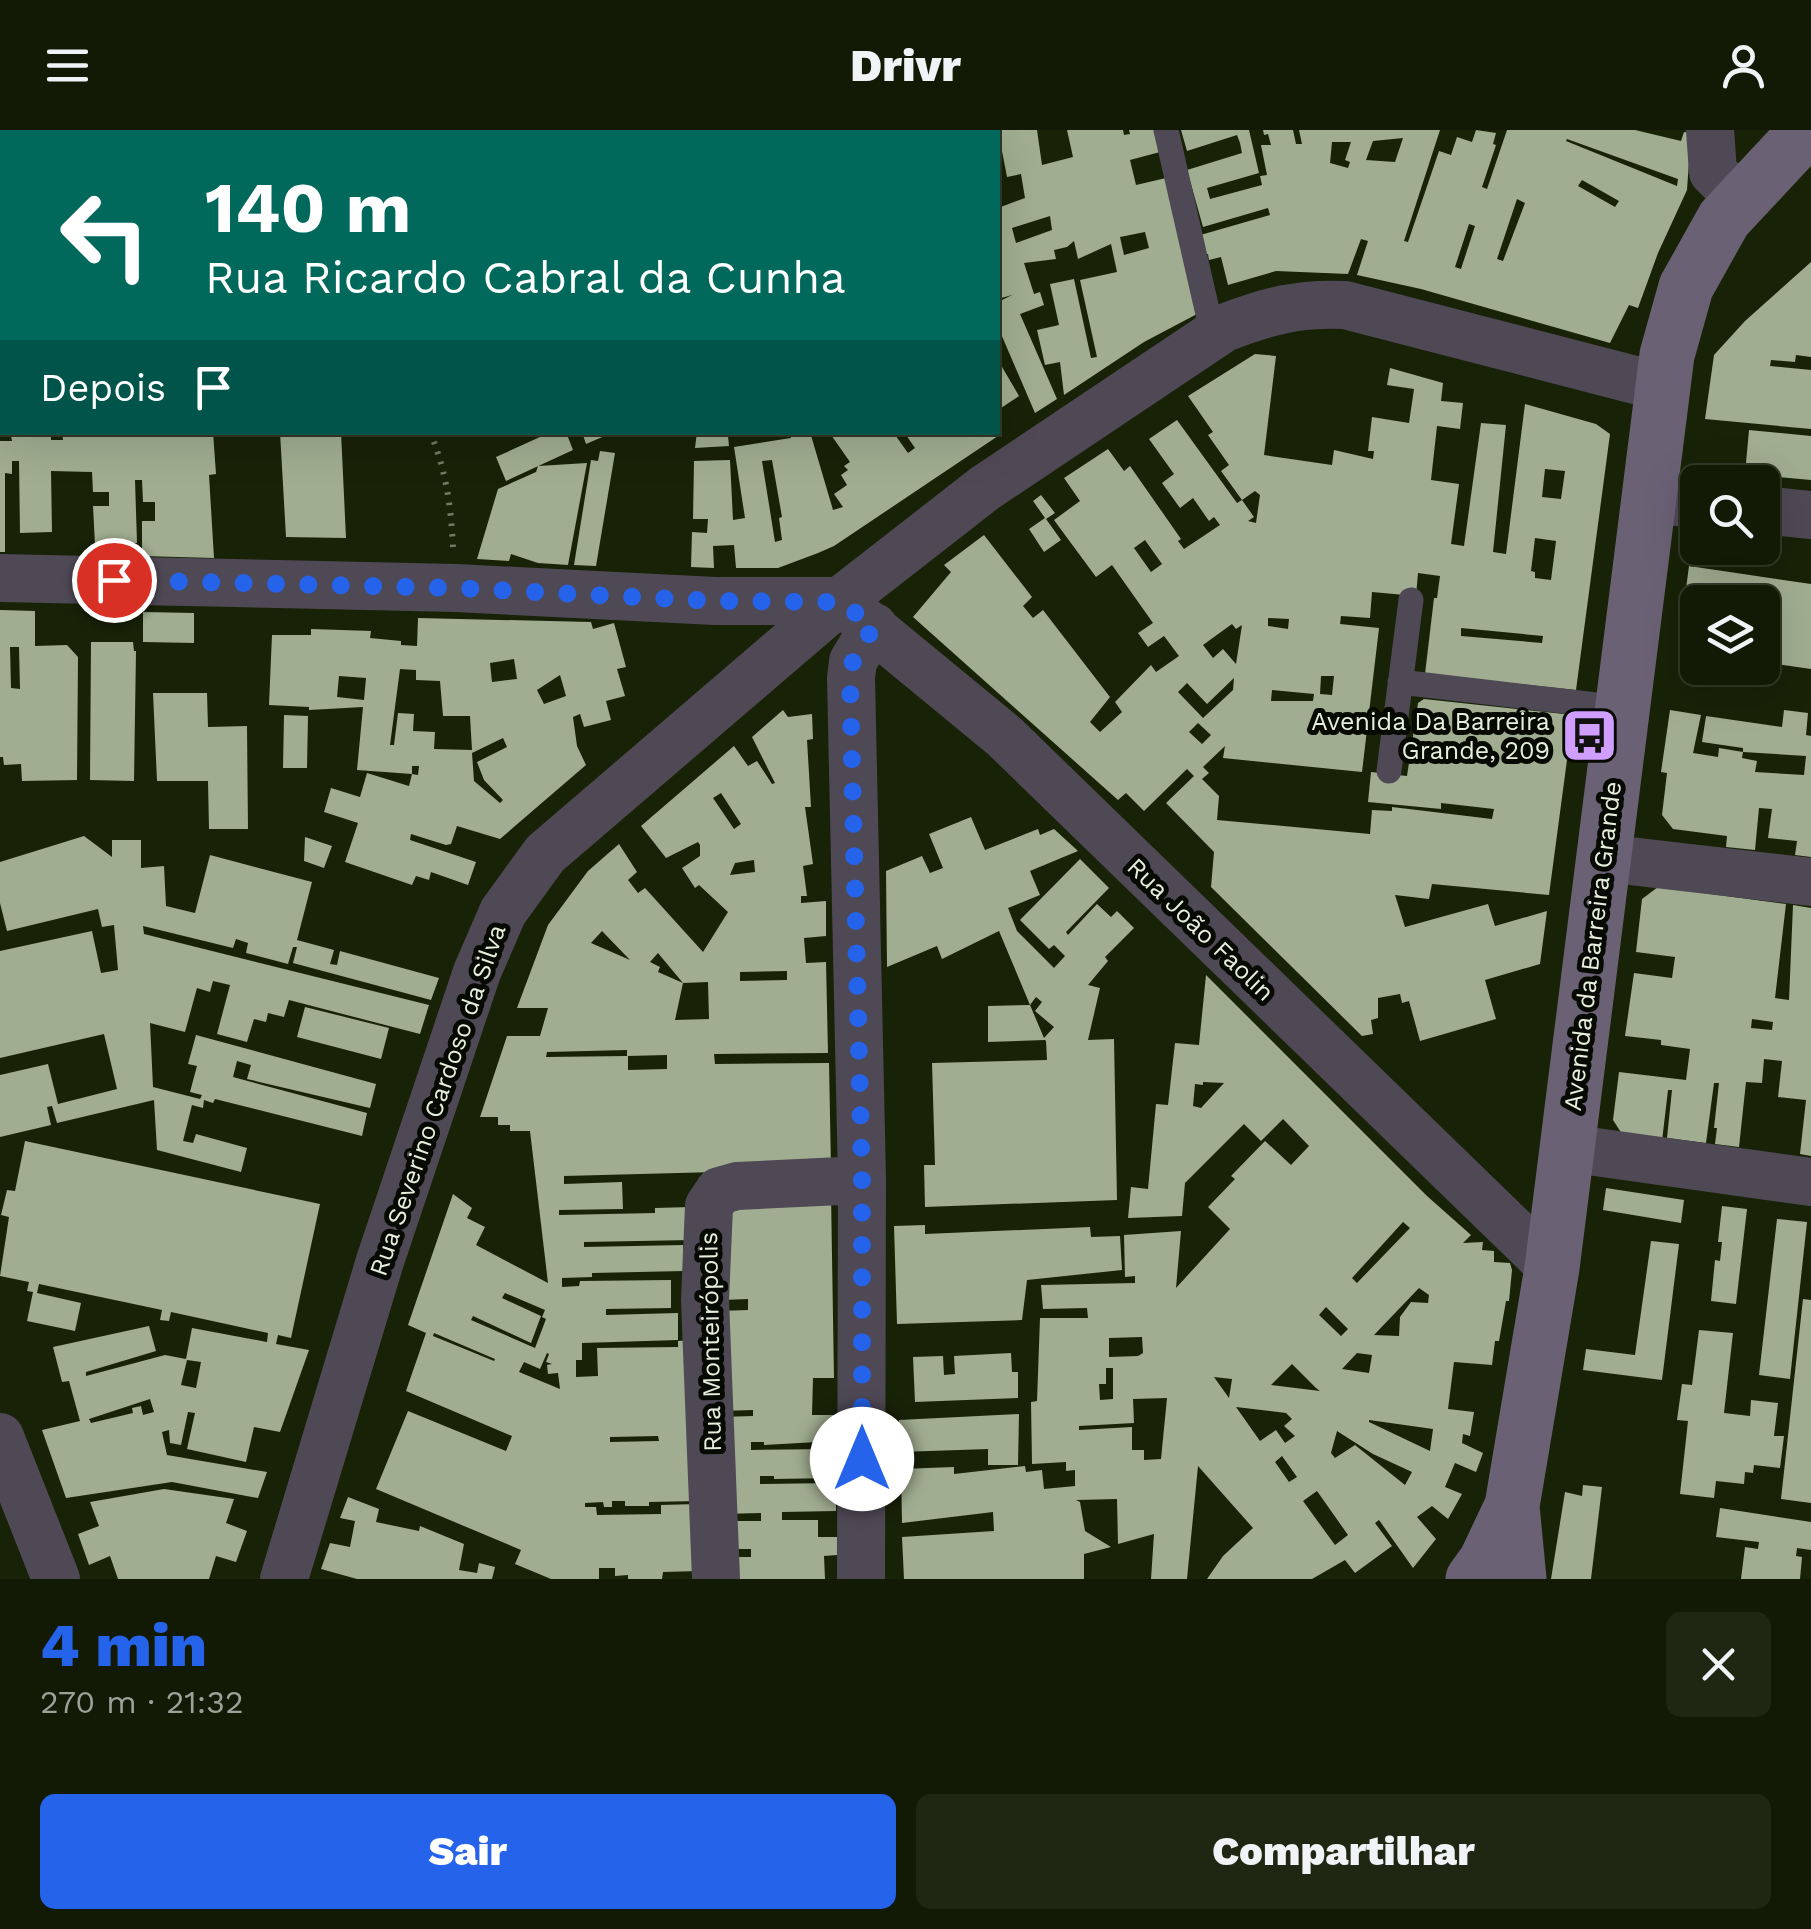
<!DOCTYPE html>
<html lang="pt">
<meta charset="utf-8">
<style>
body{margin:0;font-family:"Work Sans",sans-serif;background:#1f2713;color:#f1f3f6;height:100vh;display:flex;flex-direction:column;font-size:38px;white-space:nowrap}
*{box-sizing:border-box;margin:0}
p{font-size:32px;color:#9ca19a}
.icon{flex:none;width:55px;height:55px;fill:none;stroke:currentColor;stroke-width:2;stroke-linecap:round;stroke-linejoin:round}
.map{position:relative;height:1449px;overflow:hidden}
.panel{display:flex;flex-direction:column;background:#121a05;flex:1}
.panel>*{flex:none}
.hud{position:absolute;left:0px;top:0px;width:1000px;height:305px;box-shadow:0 10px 40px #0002,0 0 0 2px #313827;background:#00695c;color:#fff;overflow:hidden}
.controls{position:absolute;left:1680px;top:335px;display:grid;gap:20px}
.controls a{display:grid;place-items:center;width:100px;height:100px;border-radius:15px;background:#121a05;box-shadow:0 10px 40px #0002,0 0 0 2px #313827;font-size:50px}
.pin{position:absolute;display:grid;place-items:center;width:85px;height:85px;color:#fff;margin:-42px;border:5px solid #fff;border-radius:50%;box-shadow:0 2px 10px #0007}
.me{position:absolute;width:110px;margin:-55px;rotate:0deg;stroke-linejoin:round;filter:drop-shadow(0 0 8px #0008)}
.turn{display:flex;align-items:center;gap:35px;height:210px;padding:0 40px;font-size:45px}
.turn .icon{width:130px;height:130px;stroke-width:2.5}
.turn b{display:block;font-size:70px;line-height:85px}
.then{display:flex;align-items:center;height:95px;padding:0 40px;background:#0003;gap:20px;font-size:38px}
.round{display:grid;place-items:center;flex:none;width:105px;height:105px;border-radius:15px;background:#1f2713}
.overview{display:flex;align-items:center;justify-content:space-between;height:170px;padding:0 40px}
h1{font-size:60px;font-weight:800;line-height:75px;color:#2563eb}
.cta{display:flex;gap:20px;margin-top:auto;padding:20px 40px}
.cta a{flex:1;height:115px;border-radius:15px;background:#2563eb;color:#fff;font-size:40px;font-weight:800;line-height:115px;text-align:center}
.cta a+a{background:#1f2713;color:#f1f3f6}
header{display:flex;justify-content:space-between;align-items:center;height:130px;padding:0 40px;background:#121a05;font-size:45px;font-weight:800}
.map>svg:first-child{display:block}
</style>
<header><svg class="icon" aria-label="menu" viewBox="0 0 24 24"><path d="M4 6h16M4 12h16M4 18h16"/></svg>Drivr<svg class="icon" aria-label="person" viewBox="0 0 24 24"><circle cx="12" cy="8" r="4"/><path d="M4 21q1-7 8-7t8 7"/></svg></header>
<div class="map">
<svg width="1811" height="1449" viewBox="0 0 1811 1449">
<rect width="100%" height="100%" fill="#182207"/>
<path fill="#a0ad90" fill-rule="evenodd" d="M998,0h39l5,35 31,-8 -6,-27h56l1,5 6,-1 -1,-4h26l5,22 -30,8 6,25 30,-7 31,136 -53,28 -80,53 -4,-33 -15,3 -8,-35 22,-5 -9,-41 24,-5 17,79 6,-1 -17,-77 37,-8 -6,-28 -33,15 -4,-18 -7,6 -13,3 2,9 -32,4 10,31 6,-2 4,13 -24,9 37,85 -22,14 -37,-86v-25l14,-7 -14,4v-91l27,-10 -4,-24 -14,3zM1050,86l2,14 -36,13 -4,-15zM1145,102l4,16 -25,7 -4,-18z
M1181,0h68l10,43 -52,15 3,11 52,-14 -2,-9 7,-1 -6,-30h10l-3,-11 -4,1 -1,-5h30l3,14h6l-3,-14h141l-36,111 4,1 31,-91 12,4 6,-18 15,5 4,-12 20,3 -3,11 3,1 -14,42 5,2 20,-59h128l46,11 3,-9 7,1 -4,57 -29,63 -20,55 -9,-3 -19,38 -189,-54 -64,-14 11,-34 -7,-2 -13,35 -72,-3 -48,14 -7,-28 -12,3 -1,-6 -7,1 -4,-19 73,-21 -2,-7 -65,19 -16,-57 55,-17 -2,-10 -3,-8 -50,16zM1403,8l-8,24 -29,-2 7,-19zM1567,9l111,40 -1,7 -111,-45zM1332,12h19l-6,18 5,2 -2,6 -18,-5zM1582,50l37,21 -4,6 -37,-21zM1517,69l8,4 -22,58 -6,-2zM1469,94l6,2 -14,43 -6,-2z
M1811,132v95l-15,-2 -1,7 -24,-2 -1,6 41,4v59l-106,-10 9,-64 31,-34z
M1255,224l21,2 -12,99 68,10 2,-15 39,9 1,-8h-6l4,-34 37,6 5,-34 -27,-4 3,-17 53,15 -2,18 22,2 -3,26 -23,-3 -6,54 28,4 -8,60 13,2 17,-123 25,2 -13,127 13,2 19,-150 71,20 14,10 -34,256 -151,-16 9,-76h3l3,-22 -22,-3 -2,23 -44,-4 -2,26 -29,-2 -1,8 39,4 -17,144 -139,-14 2,-12 -22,21 6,6 -7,6 17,17 -2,24 153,14 2,-24 20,1v-4l100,12 2,-10 -53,-6v6l-73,-7 3,-30 36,4 11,-73 6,-4 149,16 -24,180 -117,-11 -3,15 -34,-4 10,32 83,-23 7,22 52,-15 -7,53 -55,16 11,39 -76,22 -11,-40 -7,2 -2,-9 -22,4v20l-7,2 2,14 -11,2 -151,-149 3,-35 -48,-49 28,-27 -7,-7 -43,42 -18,-18 -8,7 -205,-183 38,-45 -7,-7 40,-30 48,62 -9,9 10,12 10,-8 67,87 -20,25 10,10 22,-20 -7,-10 36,-37 5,7 23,-16 -15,-20 -16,11 -10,-14 15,-10 -41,-58 -16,12 -42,-57 26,-19 -16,-23 44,-29 16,22 6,-5 51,73 -3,2 6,8 36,-24 -6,-8 -5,4 -16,-23 -13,10 -18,-25 12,-9 -25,-35 28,-19 60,83 5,-3 12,17 -6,4 8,2 4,-28 -5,-4 -13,9 -21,-29 8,-6 -21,-30 5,-3 -25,-36zM1545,339l20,2 -4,28 -19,-2zM1535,408l21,3 -5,39 -16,-2v-6l-4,-1zM1145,410l17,24 -11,8 -17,-24zM1268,488l21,1 -1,10 -20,-3zM1232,494l4,5 6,-4 -6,39 -13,-15 -10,9 -10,-13zM1461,498l82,8 -1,7 -81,-7zM1321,546h13l-2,19 -12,-1zM1234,548l-1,12 -30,28 -25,-26 9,-9 20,21zM1272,560l42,4 -1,7h-42zM1198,593l13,12 -9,9 -13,-12z
M998,230l21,36 -21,14z
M1749,300l62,6v44l-66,-6z
M21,302h30v8h12l-1,-8h151l3,42 -7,1 5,83 -72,-2v-35h13v-19h-12l-1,-22h-7l2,63 -42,2 -2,-39h16v-14h-16l-1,-20 -41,-1 1,61 -32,1 -1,-72h-7v13l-7,-1v79h-5v-111h12l-1,-5h10z
M280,302h61l5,106 -60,-1z
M551,302h15l7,18 -67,31 -10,-24z
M582,302h32l-28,12z
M697,302h41v3l-10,1 1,10 -34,2z
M790,302h20l23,78 10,-3 -9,-13 13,-9 -6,-10 7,-5 -4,-4 6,-4 -21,-30h64l15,21 7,-5 -11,-16h91l3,4 -164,110 -16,7 -40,15h-42l-2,-23 -21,1 1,22 -23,-1 1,-35 15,1 1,-14h-15l1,-58 36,-1 3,60 12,-2 -11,-71 57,-9zM772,330l10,57 -3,1 3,22 -7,2 -13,-81z
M600,321l15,2 -19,113 -22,-1 17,-105 7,1z
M587,333l-19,102 -30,-2 -27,-9 -2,7 -32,-2 21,-70 38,-17 2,-6z
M1041,365l14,18 -9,6 15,21 -17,12 -15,-23 16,-11 -12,-17z
M1698,412v6h61l-2,18 -67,-9 2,-9z
M1689,436l122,18v85l-49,-7v-60h-64v51l-20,-3z
M0,480l35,1v35l32,-1 11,12 -1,123 -55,1 -1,-17 -17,1 -1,-8h-3zM10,517h9l1,42 -9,-1z
M143,482l51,1v30l-51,-1z
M418,488l173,4 2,7 21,-6 12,44 -9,2 8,27 -19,5 5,19 -27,7 -4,-13 -7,3 4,29 9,19 -86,74 -43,-13 -6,18 -5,1 -35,-11 -1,6 66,22 -8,23 -37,-13 -2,8 -13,-4 -4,9 -67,-23 13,-39 -34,-11 7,-24 29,9 7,-24 42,13 3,-12 6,1 1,-9h-7v8l-55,-4 6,-63 -54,3v-3l-40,-2 3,-70h39v-6l60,2 -1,7 31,3v4l16,1zM514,529l3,20 -25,3 -2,-19zM400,539l16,1v10l24,1 3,35h27l2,34 -38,-1 1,-17 -22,-1 1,-17 -16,-1 -4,32h-4zM560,545l6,21 -22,8 -7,-14zM339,546l27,2 -2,22 -27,-3zM503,608l4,9 -30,15 7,18 19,20 -3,3 -26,-22 -2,-28z
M91,512h42l1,9h2l-2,130 -44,-1z
M153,563h54l1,34 39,-1 1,103h-39l-1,-48h-51z
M783,580l5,7 24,-3 1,25 -6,1 4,67h-6l8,57 -10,2 4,30h-6v7l25,-2v35l-22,2 2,25 20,-1 2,91 -114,1 1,10 114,-1 2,106 -267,7v8l58,-2 1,27 -64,1v5l96,-2v-5l36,-1 1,33 -108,2v5l99,-2 1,26 -92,2v4l-30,1v9l17,-1 1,-5 91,-1v28l-65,1v6l72,-2v27l-96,3v17h-6v17l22,-1 -1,-28 81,-1v-6l16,-1 4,161 -49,1v4h-24v-5h-13v6h-8l-1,-5 -18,1v4h11l1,8 64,-1v-9l36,-1 2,67 -36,1 -1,7h-34v-4l-13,1v-8h-16v11h-48l-36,-15 6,-14 -145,-61 32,-78 98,40 6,-15 -106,-45 20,-58 -18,-8 45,-131 19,14 -5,10 18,9 -9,18 72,38 -18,-152h-20v-6h-12v-8h-18l27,-81h33l8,-28h-31l31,-83 40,-54 31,-27 18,28 -9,8 10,13 7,-5 58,64 25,-40 -29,-27 -4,3 -13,-20 18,-12v-11l-2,-3 -32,16 -25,-32 93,-80 14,20 9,-5 15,23 3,-1 -23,-46zM721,663l20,31 -7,5 -21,-31zM754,730l1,12 -25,3 5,-12zM602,801l28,29 -39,-17zM658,823l25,30 -25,-11 2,-5 -10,-5zM787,841v9l-47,1v-9zM708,852l1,37 -34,1 8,-37zM627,920v6l40,-1v14l-39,1v-14l-82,1 1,-5zM505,1163l40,17 -3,7 4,2 -11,29 -64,-28 2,-4 58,27 10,-27 -39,-18zM434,1203l61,26 -1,2 -61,-25zM547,1223l2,1 -3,8 6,2 -5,1 1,9 10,-1 2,16 -41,-17 5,-10 16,7zM658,1306l1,5 -49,1v-5z
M1670,580l31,5 -8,38 25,4 1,-9 24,4v-4l-41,-6 4,-26 76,11 2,-17 24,3 -2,22 5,1v121l-16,-2 2,-14 -29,-3 4,-29 -13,-1 -4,42 -29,-3 1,-11 -54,-7 -11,-14 5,-42 -6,-1zM1743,622l63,4 -2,19 -49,-3 2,-11 -15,-3z
M284,585l24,1 -1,52h-24z
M971,687l14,33 53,-21 2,6 14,-6 24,22 -48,20 10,24 -32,13 9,23 37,37 11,-12 -11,-11 -5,4 -29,-29 60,-61 29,29 -43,44 2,3 29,-31 14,13 6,-6 17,17 -29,29 3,4 -20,24 12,3 -12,52 26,-1 3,161 -192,7 -1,-42h11l-3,-102 115,-3 -1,-19 -1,-1 -57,2v-36l42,-1 14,33 10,-11 -19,-16 7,-9 -6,-5 -6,8 -31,-74 -57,28 -5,-13 -50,21 -1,-96 36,-15 8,17 13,-5 -14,-34z
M84,706l28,21v-17h29v28l23,-2 2,40 29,7 15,-58 102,27 -15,58 37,10 -4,14 7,1 3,-14 99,27 -8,22 -138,-37 4,-16h-4l-5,17 -42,-11 2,-10 -12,-4 -3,9 -90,-22 1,8 285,71 -9,29 -131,-34 -5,17 -16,-4 -2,9 -12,-3 -7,23 -30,-8 13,-49 -17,-4 -3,11 -13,-4 -12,44 -35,-9 3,64 47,12 2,-4 -12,-3 7,-26 -9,-2 8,-29 180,49 -6,24 -123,-29 4,-14 -14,-4 -4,16 134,36 -5,23 -147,-37 -2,4 -9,-3 -1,8 -11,-3 -9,36 10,2 3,-9 51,14 -6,24 -84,-22 -3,-50 -97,23 -5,-17 -5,1 4,18 -51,12v-62l48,-11 10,40 59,-15 -13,-55 -104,24v-107l92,-20 9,42 17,-3 -4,-45 -12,2 -4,-18 -91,22 -7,-28v-41z
M305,707l27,9 -8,22 -20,-7z
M1658,757l128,17 -11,94 14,2 4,-95 18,3v248l-11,-2 6,-54 -28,-3 4,-36 -18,-2 -2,24 -16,-1 -7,65 -24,-3 2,-16h-3l5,-45h-5l-8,60 -39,-5 5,-48h-4l-6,51 -38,-4 -11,-17 6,-48 67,8 4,-31 -29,-4v-5l-36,-4 9,-63 38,5 3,-21 -39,-5 6,-53zM1752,889l21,3 -1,8 -21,-2z
M1206,845l221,221 44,39 -8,8 20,-1 -1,8 12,1v11l16,1 2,7 -3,31h-3l-7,40h-4l-3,24 -38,-3 -6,47 26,3 -4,24 -7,-2 -1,9 21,10 -7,19 -21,-9 -10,24 17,7 -14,25 -16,-13 -15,11 19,22 -23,29 -34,-48 -4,3 17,23 -37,27 -10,-13 -33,19h-105l16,-23 30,-28 -55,-62 -11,113h-36l3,-45 -36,10 -1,-45 -41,1 4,2 5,29 26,16 -27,7v25h-180l-2,-42 92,-6 -1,-19 -91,11 -1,-54 53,-2v7l71,-8 1,6 16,-2 2,19 31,-3v-16l-9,1v-9l-34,2 -1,-62 6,-1 3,-83h48l-1,-10 -44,1 -2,-24 94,-2v-7l-10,1 -1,-42 57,-4 -5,57 54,-59 -22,-22 27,-28 -4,-3 34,-35 26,24 18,-19 -26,-27 -22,22 -17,-17 -59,59 -3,33 -54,2 3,-31 17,2 8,-85 12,1 7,-62 24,2zM1203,952l21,1 -23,25 -8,-2 2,-22 8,1zM1403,1092l7,6 -53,55 -5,-5zM1419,1158l10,7 -1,8 -17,-1 -11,15 -1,19 -25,-1zM1326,1177l22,22 -7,7 -22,-21zM1142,1207l1,16 -5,3 -29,1v-19zM1357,1223l15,2 -3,18 -27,-4zM1292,1234l24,24 4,3 -49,-6zM1106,1238h7v31l-13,1 -1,-16h7zM1214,1247l18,2 -3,19zM1167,1268l-6,61 -17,1v-10h-12v-23l-53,3v-4l55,-3 -1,-24zM1236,1277l50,6 6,6 -8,7 11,10 -10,7 -9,-13 -16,11zM1369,1290l64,9 -3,22 -61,-29zM1337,1301l36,23 39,18 -7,13 -50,-40 -20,13 -4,-5zM1282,1326l15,21 -8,5 -14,-20zM1317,1361l31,44 -13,10 -32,-44z
M305,877l84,21 -8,31 -84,-22z
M25,1011l295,63 -29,134 -13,-3 -2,9 33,6 -29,82 -26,-5 -8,35 -59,-13 8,-36 -7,-1 -7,33 -11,-2 -1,-13 -7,2 5,23 100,17 -9,26 -86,-16 -106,16 -24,-68 38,-9 -11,-40 -7,1 -9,-35 96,-21 7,25 -70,21v4l79,-21 21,4 6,-31 75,14 1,-9 -97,-21 -2,9 -9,-1 2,-10 -123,-26 -2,9 44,10 -6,28 -48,-10 6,-29 -6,-1 2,-9 -29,-6 9,-59 -8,-2 6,-25 8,1zM187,1230l14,2 -5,26 -15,-3zM150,1269l4,13 -11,3 -2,-9 -9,2 1,5 -42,10 -2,-4z
M1606,1058l78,12 -3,23 -78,-13z
M831,1064l3,184h-21l-1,37h23v26l-71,4v-3h-13v8l84,-1v29l-61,1v-3h-14v8l76,-1v28l-54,1v8h36v17h19v18l-13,1 1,23h-102l-1,-22h29v-8h-24v-28h34v-8l-39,1 -2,-97 33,-1v-6l-33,1 -2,-100 30,-1v-11l-26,1 -6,-102z
M1722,1076l25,3 -11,95 -25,-3 4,-41 5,1 2,-19h-4z
M1777,1089l30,3 -17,157 -31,-4z
M925,1095v9l165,-7 1,10 29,-1 2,34 -95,10 -5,40 -125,4 -3,-98z
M1651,1111l28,3 -17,136 -79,-10 3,-21 49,6z
M1803,1169l8,1v203l-30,-4z
M1699,1200l34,3 -9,80 26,3 1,-16 27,3 -4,33h10l-4,32 -26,-3 -1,8 -8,-1 -1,12 -28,-3 -2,17 -34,-4 8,-73 -11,-1 5,-36 10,1z
M1011,1223l1,19h6v26l-103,4 -2,-45 30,-1 1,19 11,-1 -1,-18z
M1019,1284l-1,51h-30v-16l-88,3 -1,-32z
M1583,1355l19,2 -11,92h-40l14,-87 17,4z
M164,1359l70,10 -8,24 21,8 -11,31 -20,-6 -7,23h-91l-8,-23 -21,9 -11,-31 21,-8 -9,-24z
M348,1367l31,12 -3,13 43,9 1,-5 44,18 -5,26 18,3 2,-10 16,4 -3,12h-135l-36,-10 9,-26 20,4 5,-26 -15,-3z
M1720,1378l91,14v28l-14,-2 -1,8 6,1 -2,22h-59l4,-32 13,2 1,-7 -43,-5z"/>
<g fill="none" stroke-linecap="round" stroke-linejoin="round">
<path stroke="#727b64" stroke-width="6" stroke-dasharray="2.5 8" stroke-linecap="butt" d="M430,302c16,38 21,74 23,115"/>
<path stroke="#4f4956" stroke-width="25" d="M1166,0l47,206
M1400,552l222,26
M1389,641l22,-171"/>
<path stroke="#4f4956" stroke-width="48" d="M158,0l2,2
M1710,0l3,42 29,29
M556,2l5,-2
M0,201l2,1
M1649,369l49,5
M1762,380l49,5
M0,448l456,10 259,13h125l165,136 547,531
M1604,728l207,24
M1567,1018l244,34
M0,1307l56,142
M284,1449l96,-318 97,-289 26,-60 42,-58 295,-253 145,-113 239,-160c44,-17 74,-25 121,-23l317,82
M716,1449l-11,-279 4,-94 10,-15 18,-5 125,-6
M861,1449l1,-399 -11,-502 2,-17 21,-34"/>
<path stroke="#6b6175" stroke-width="55" d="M1473,1449l13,-18 26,-55
M1519,1449l-7,-73 40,-238 115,-913 19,-68 38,-68 83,-89"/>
</g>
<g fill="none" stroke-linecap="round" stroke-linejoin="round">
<path stroke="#2563eb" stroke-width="18" stroke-dasharray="0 32.4" d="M114,450l342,8 259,13 125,1 34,24 -21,35 -3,17 12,502v279"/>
</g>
<defs>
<symbol id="bus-square" viewBox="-11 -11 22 22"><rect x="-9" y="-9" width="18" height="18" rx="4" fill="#cf9eff" stroke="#060a02"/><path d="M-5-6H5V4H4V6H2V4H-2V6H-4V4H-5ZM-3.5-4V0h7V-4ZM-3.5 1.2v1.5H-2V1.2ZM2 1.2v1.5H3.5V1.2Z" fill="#111"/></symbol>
</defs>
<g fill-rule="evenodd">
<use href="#bus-square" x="1558" y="574" width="63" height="63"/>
</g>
<g text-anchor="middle" stroke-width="10" stroke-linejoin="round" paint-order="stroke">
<g font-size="25" fill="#e6eedd" stroke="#060a02" text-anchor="end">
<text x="1550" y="600">Avenida Da Barreira<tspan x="1550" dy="29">Grande, 209</tspan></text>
</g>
<g font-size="25" fill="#e6eedd" stroke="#060a02">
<text transform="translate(1201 799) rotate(44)" y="9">Rua João Faolin</text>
<text transform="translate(1592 816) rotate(-83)" y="9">Avenida da Barreira Grande</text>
<text transform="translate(437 970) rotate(-71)" y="9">Rua Severino Cardoso da Silva</text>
<text transform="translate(710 1212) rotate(-91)" y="9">Rua Monteirópolis</text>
</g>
</g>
</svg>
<div class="controls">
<a><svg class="icon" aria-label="search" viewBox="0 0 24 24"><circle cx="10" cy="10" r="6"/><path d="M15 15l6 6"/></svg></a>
<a><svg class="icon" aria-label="layers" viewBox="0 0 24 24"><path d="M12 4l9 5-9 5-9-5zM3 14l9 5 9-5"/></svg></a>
</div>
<div class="pin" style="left:114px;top:450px;background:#d93025"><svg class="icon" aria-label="arrive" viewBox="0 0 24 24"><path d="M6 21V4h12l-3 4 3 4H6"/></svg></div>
<svg class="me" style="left:862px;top:1329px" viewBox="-20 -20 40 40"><circle r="19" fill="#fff"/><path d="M0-13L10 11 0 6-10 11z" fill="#2563eb"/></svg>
<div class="hud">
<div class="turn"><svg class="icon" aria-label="left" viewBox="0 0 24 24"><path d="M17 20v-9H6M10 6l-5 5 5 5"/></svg><div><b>140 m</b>Rua Ricardo Cabral da Cunha</div></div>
<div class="then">Depois<svg class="icon" aria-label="arrive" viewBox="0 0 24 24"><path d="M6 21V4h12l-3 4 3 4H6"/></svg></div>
</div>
</div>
<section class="panel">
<div class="overview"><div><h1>4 min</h1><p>270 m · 21:32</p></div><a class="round"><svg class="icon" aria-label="close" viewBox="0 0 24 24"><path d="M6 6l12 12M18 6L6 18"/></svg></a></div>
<div class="cta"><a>Sair</a><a>Compartilhar</a></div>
</section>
